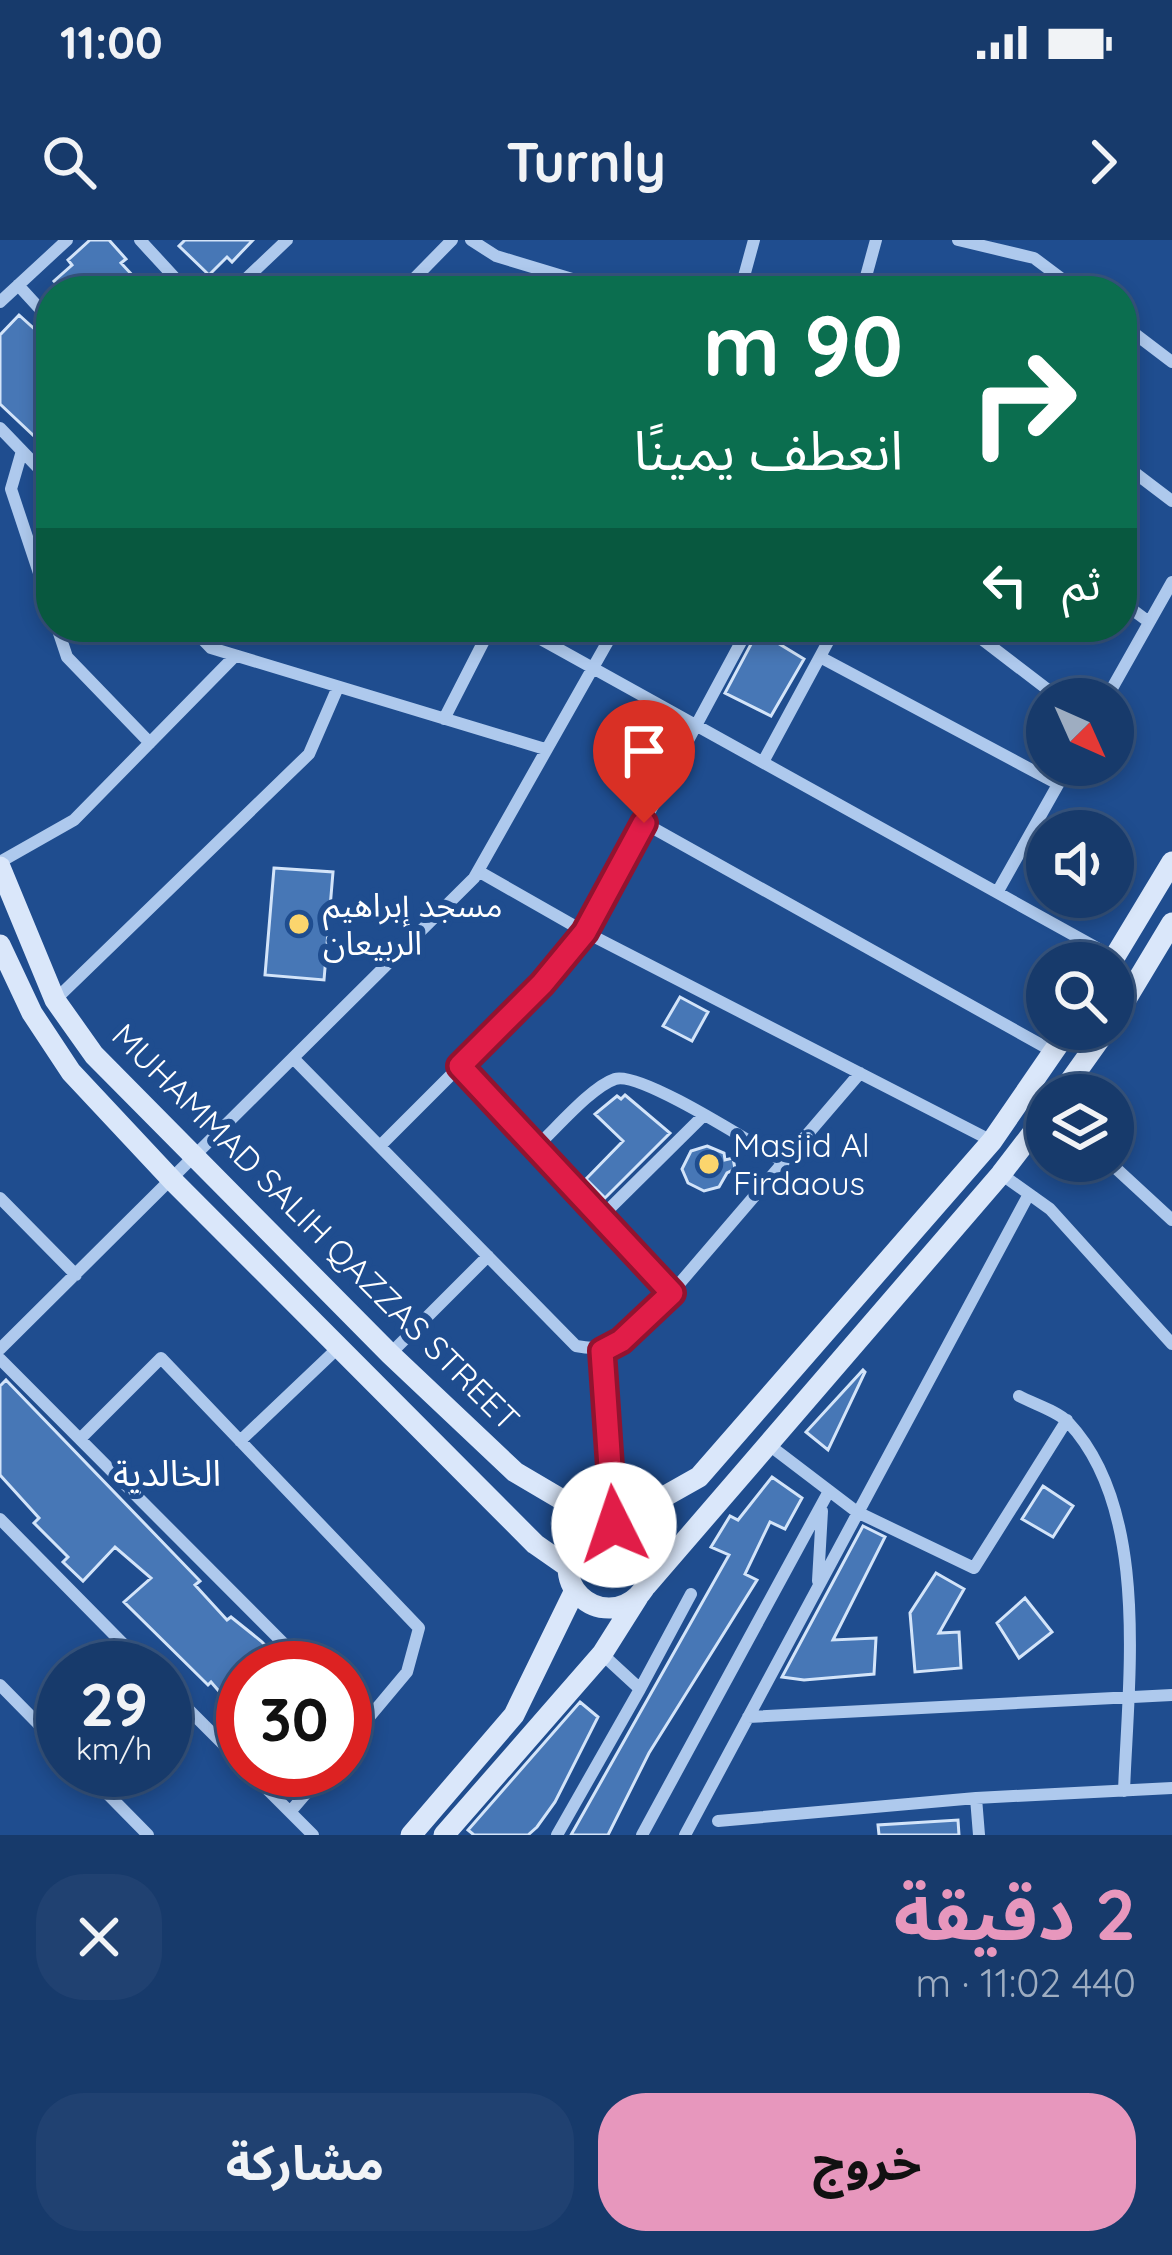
<!DOCTYPE html>
<html lang="ar">
<meta charset="utf-8">
<style>
body{margin:0;font-family:Quicksand,"Noto Sans Arabic",sans-serif;background:#204171;color:#f1f3f6;direction:rtl;height:100vh;display:flex;flex-direction:column;font-size:45px;white-space:nowrap}
*{box-sizing:border-box;margin:0}
p{font-size:39px;color:#9eadc1}
.icon{flex:none;width:66px;height:66px;fill:none;stroke:currentColor;stroke-width:2;stroke-linecap:round;stroke-linejoin:round}
.map{position:relative;height:1595px;overflow:hidden;direction:ltr}
.sheet{display:flex;flex-direction:column;background:#173a6b;flex:1}
.sheet>*{flex:none}
.hud{position:absolute;left:36px;top:36px;width:1101px;height:366px;border-radius:48px;box-shadow:0 6px 18px #0003,0 0 0 3px #36547e;direction:rtl;background:#0b6e4f;color:#fff;overflow:hidden}
.needle{width:78px;rotate:135deg}
.tools{position:absolute;left:1026px;top:438px;display:grid;gap:24px}
.tools a{display:grid;place-items:center;width:108px;height:108px;border-radius:50%;background:#173a6b;box-shadow:0 6px 18px #0003,0 0 0 3px #36547e;font-size:60px}
.speed{position:absolute;left:36px;top:1401px;display:flex;gap:24px;font-size:60px;font-weight:700;text-align:center}
.speed>*{display:grid;place-content:center;width:156px;height:156px;border-radius:50%;background:#173a6b;box-shadow:0 6px 18px #0003,0 0 0 3px #36547e;line-height:1}
.speed small{font-size:30px;font-weight:400}
.speed .limit{border:18px solid #d22;background:#fff;color:#111}
.pin{position:absolute;display:grid;place-items:center;width:102px;height:102px;color:#fff;margin:-123px -51px;border-radius:50% 50% 50% 0;rotate:-45deg;box-shadow:0 0 12px #0007}
.pin .icon{rotate:45deg}
.me{position:absolute;width:132px;margin:-66px;rotate:356deg;stroke-linejoin:round;filter:drop-shadow(0 0 9px #0008)}
.turn{display:flex;align-items:center;gap:42px;height:252px;padding:0 36px;font-size:54px}
.turn .icon{width:156px;height:156px;stroke-width:2.5}
.turn b{display:block;font-size:84px;line-height:102px}
.then{display:flex;align-items:center;height:114px;padding:0 36px;background:#0003;gap:24px;font-size:45px}
.round{display:grid;place-items:center;flex:none;width:126px;height:126px;border-radius:48px;background:#204171}
.overview{display:flex;align-items:center;justify-content:space-between;height:204px;padding:0 36px}
h1{font-size:72px;font-weight:700;line-height:90px;color:#e797bd}
.cta{display:flex;gap:24px;margin-top:auto;padding:24px 36px}
.cta a{flex:1;height:138px;border-radius:48px;background:#e797bd;color:#111;font-size:48px;font-weight:700;line-height:138px;text-align:center}
.cta a+a{background:#204171;color:#f1f3f6}
.status{display:flex;justify-content:space-between;align-items:center;height:84px;padding:0 60px;background:#173a6b;direction:ltr}
.status svg{height:33px;fill:currentColor}
header{display:flex;justify-content:space-between;align-items:center;height:156px;padding:0 36px;background:#173a6b;font-size:54px;font-weight:700}
.map>svg:first-child{display:block}
</style>
<div class="status"><b>11:00</b><svg viewBox="0 0 49 12"><path d="M0 12V9h3v3zM5 12V6h3v6zM10 12V3h3v9zM15 12V0h3v12zM26 1h20v11H26zM47 4h2v5h-2z"/></svg></div>
<header><svg class="icon" aria-label="forward" viewBox="0 0 24 24"><path d="M9 5l7 7-7 7"/></svg>Turnly<svg class="icon" aria-label="search" viewBox="0 0 24 24"><circle cx="10" cy="10" r="6"/><path d="M15 15l6 6"/></svg></header>
<div class="map">
<svg width="1172" height="1595" viewBox="0 0 1172 1595">
<rect width="100%" height="100%" fill="#1f4d8f"/>
<path fill="#4777b6" stroke="#d3e4f9" stroke-width="3" d="M90,0h19l17,19 -5,4 26,28h-43l-6,-7 -8,7h-27l-9,-10 18,-16 -4,-5z
M185,0h68l-21,22 -5,-5 -18,18 -30,-29z
M19,75l32,29v39l-14,14 14,14v41l-51,-48v-69z
M758,391l46,28 -33,57 -46,-23z
M274,628l59,4 -9,108 -59,-5z
M680,757l28,15 -16,29 -29,-15z
M625,855l45,38 -65,65 -19,-19 37,-38 -28,-27 22,-18 4,3z
M707,906l17,7 1,7 8,-2 2,11 -8,4 -8,14 -15,4 -16,-8 -6,-14 9,-18z
M863,1130l2,2 -37,78 -22,-18z
M6,1140l194,201 -5,4 32,35 4,-3 30,24 27,27h-45v51l-32,-37 -3,3 -84,-83 27,-24 -36,-31 -32,34 -20,-19 5,-5 -34,-34 5,-5 -39,-43v-89z
M772,1237l30,21 -17,31 -15,-7 -25,52 12,6 -108,173 -41,82h-37l158,-280 -18,-8 19,-31 8,4z
M1043,1246l30,20 -20,31 -31,-18z
M863,1286l22,11 -52,103 43,-2 -2,36 -70,6 -22,-3z
M936,1333l28,16 -25,44 20,-1 2,36 -46,4 -5,-59z
M1025,1358l27,34 -33,26 -22,-35z
M580,1462l18,15 -43,85 -18,25 -9,8h-54l-6,-5z
M958,1580l1,15h-80l-1,-10z"/>
<g fill="none" stroke-linecap="round" stroke-linejoin="round">
<path stroke="#aec9ed" stroke-width="12" d="M140,0l47,51
M471,0l25,16 116,35
M958,0l76,18 44,33
M18,45l33,36
M233,51l54,-51
M402,51l50,-51
M740,51l14,-51
M862,51l14,-51
M0,62l67,-62
M1122,84l50,38
M0,188l51,53
M22,211l-11,38 40,120
M1122,223l50,38
M1122,362l27,20
M57,387l10,30 83,86
M191,387l20,21 334,101
M519,387l596,331
M966,387l94,72
M820,417l238,127
M1106,459l66,-117
M444,479l47,-92
M763,522l73,-135
M644,583l410,229
M0,622l74,-42 161,-164
M478,631l107,61 407,209
M998,651l71,-126
M55,760l254,-246 29,-67
M294,819l282,287c40,8 50,-9 79,-34l205,-239
M460,826l212,227
M380,906l162,-162 43,-52 164,-305
M535,908c20,-18 56,-61 80,-69 26,-8 139,66 169,83
M1108,921l64,59
M1001,934l49,35 122,135
M0,958l76,77
M601,977l102,-101
M0,1109l474,-471 142,-251
M602,1111l12,174
M390,1114l98,-98
M0,1119l308,309
M1019,1156c15,8 38,15 49,26 83,88 60,258 56,369
M80,1199l81,-81 258,270 -12,44 -62,74
M240,1201l100,-95
M769,1205l88,67 117,56 93,-148
M0,1279l147,149
M818,1341l4,-70
M0,1445l63,64
M165,1446l78,78
M640,1449l51,-95
M345,1465l19,19
M748,1477l424,-22
M84,1530l64,65
M248,1530l65,65
M976,1558l3,37
M290,1572l36,-42
M718,1581l258,-23 196,-10
M557,1595l83,-146 -38,-35
M642,1595l187,-344
M685,1595l344,-641"/>
<path stroke="#dae7fa" stroke-width="21" d="M0,627l55,133 39,55 296,299 125,118 90,53
M0,705l32,68 39,59 102,109 362,363 33,23
M1111,723l61,-101
M1113,781l59,-98
M1060,855l47,-66
M614,1285l85,-48 293,-336 77,-112
M568 1327a41 41 0 1 1 82 0a41 41 0 1 1-82 0Z
M646,1346l355,-412 46,-60
M411,1595l103,-120 61,-125
M444,1595l158,-181 36,-57"/>
</g>
<g fill="none" stroke-linecap="round" stroke-linejoin="round">
<defs>
<path id="route" d="M614,1285l-12,-174 19,-10 51,-48 -212,-227 82,-82 43,-52 59,-109"/>
</defs>
<use href="#route" stroke="#92132f" stroke-width="30"/>
<use href="#route" stroke="#e11d48" stroke-width="21"/>
</g>
<g fill="#fbd56d" stroke="#1f4d8f" stroke-width="4.5">
<circle cx="299" cy="684" r="12"/>
<circle cx="709" cy="924" r="12"/>
</g>
<g text-anchor="middle" stroke-width="12" stroke-linejoin="round" paint-order="stroke">
<g font-size="33" fill="#fff" stroke="#1f4d8f" text-anchor="start">
<text x="323" y="677">مسجد إبراهيم<tspan x="323" dy="38">الربيعان</tspan></text>
<text x="733" y="917">Masjid Al<tspan x="733" dy="38">Firdaous</tspan></text>
</g>
<g font-size="33" fill="#fff" stroke="#1f4d8f">
<text transform="translate(316 987) rotate(45)" y="12">MUHAMMAD SALIH QAZZAS STREET</text>
</g>
<g font-size="36" fill="#fff" stroke="#1f4d8f">
<text x="167" y="1246">الخالدية</text>
</g>
</g>
</svg>
<div class="tools">
<a><svg class="needle" viewBox="-14 -14 28 28"><path d="M0-13l5 13h-10z" fill="#e53935"/><path d="M0 13l5-13h-10z" fill="#9eadc1"/></svg></a>
<a><svg class="icon" aria-label="sound" viewBox="0 0 24 24"><path d="M4 9h4l5-4v14l-5-4H4zM17 9q2 3 0 6"/></svg></a>
<a><svg class="icon" aria-label="search" viewBox="0 0 24 24"><circle cx="10" cy="10" r="6"/><path d="M15 15l6 6"/></svg></a>
<a><svg class="icon" aria-label="layers" viewBox="0 0 24 24"><path d="M12 4l9 5-9 5-9-5zM3 14l9 5 9-5"/></svg></a>
</div>
<div class="speed"><div>29<small>km/h</small></div><div class="limit">30</div></div>
<div class="pin" style="left:644px;top:583px;background:#d93025"><svg class="icon" aria-label="arrive" viewBox="0 0 24 24"><path d="M6 21V4h12l-3 4 3 4H6"/></svg></div>
<svg class="me" style="left:614px;top:1285px" viewBox="-20 -20 40 40"><circle r="19" fill="#fff"/><path d="M0-13L10 11 0 6-10 11z" fill="#e11d48"/></svg>
<div class="hud">
<div class="turn"><svg class="icon" aria-label="right" viewBox="0 0 24 24"><path d="M7 20v-9h11M14 6l5 5-5 5"/></svg><div><b>90 m</b>انعطف يمينًا</div></div>
<div class="then">ثم<svg class="icon" aria-label="left" viewBox="0 0 24 24"><path d="M17 20v-9H6M10 6l-5 5 5 5"/></svg></div>
</div>
</div>
<section class="sheet">
<div class="overview"><div><h1>2 دقيقة</h1><p>440 m · 11:02</p></div><a class="round"><svg class="icon" aria-label="close" viewBox="0 0 24 24"><path d="M6 6l12 12M18 6L6 18"/></svg></a></div>
<div class="cta"><a>خروج</a><a>مشاركة</a></div>
</section>
